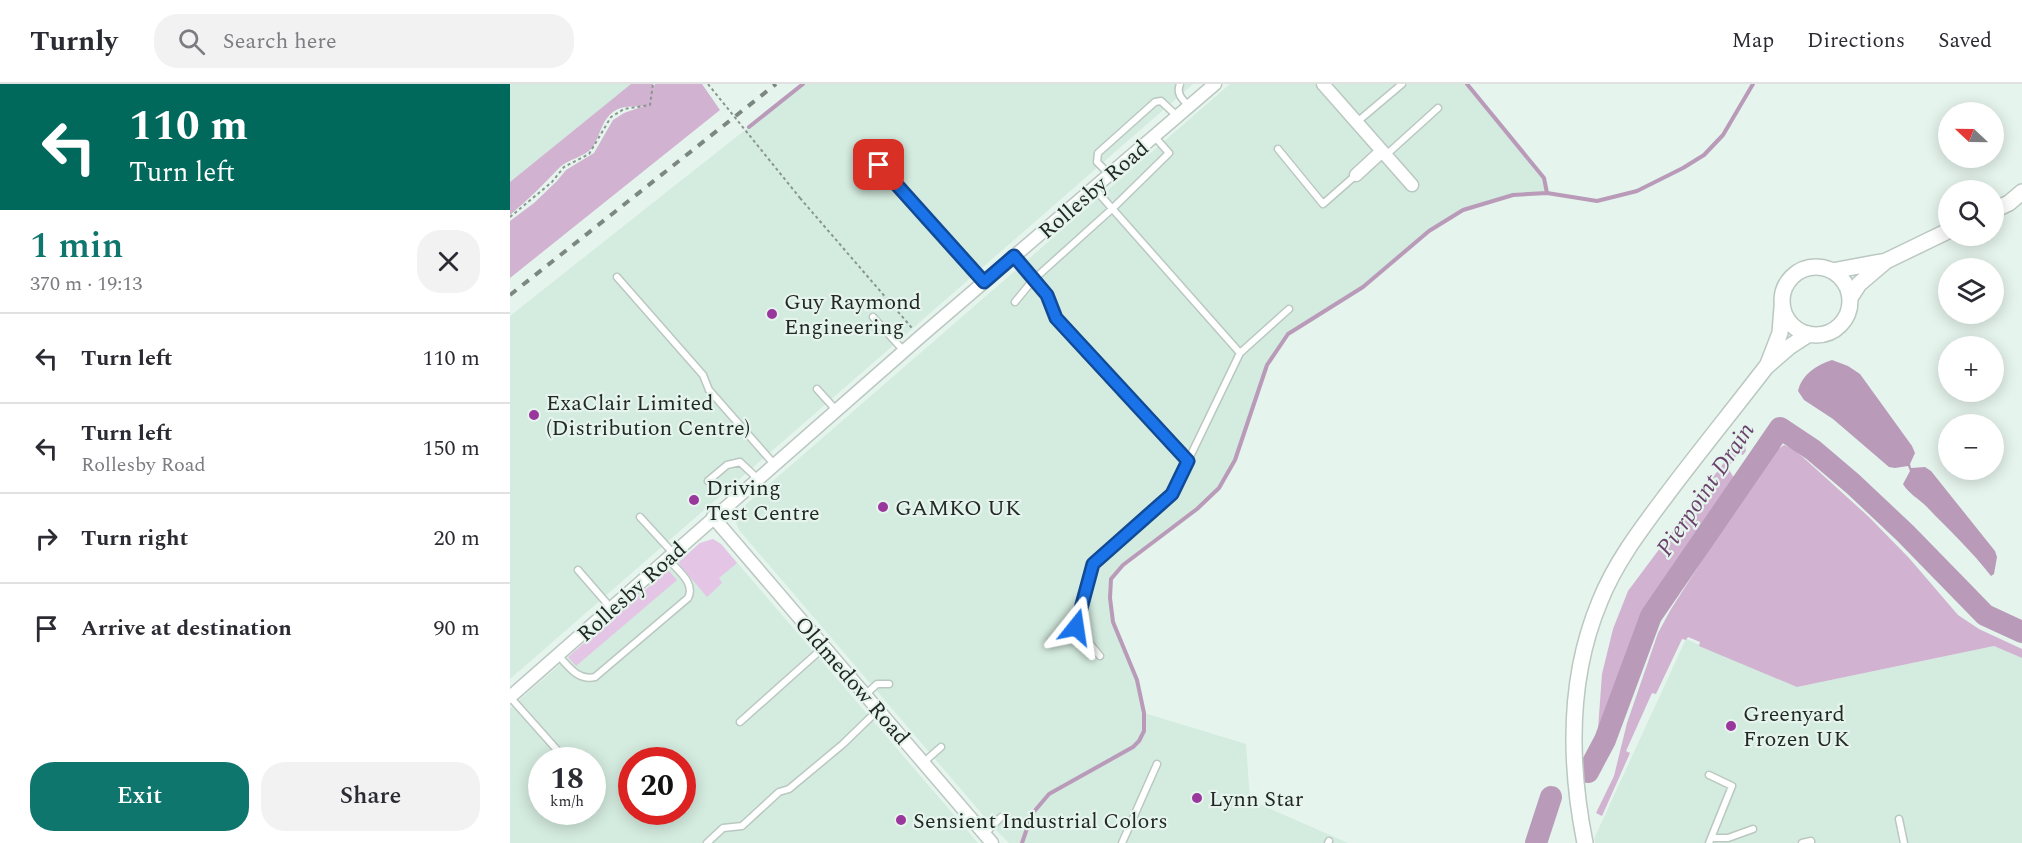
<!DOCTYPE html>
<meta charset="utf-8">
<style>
body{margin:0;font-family:Spectral,serif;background:#f2f2f3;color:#2b2b33;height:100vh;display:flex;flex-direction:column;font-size:22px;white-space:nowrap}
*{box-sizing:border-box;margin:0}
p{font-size:20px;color:#7c7c81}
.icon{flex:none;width:33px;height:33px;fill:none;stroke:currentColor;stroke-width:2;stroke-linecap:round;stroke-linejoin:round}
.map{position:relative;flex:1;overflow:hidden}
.drawer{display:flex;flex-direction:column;background:#fff;width:510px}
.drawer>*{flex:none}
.banner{background:#00695c;color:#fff;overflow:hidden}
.needle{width:39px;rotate:292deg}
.buttons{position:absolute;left:1428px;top:18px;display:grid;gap:12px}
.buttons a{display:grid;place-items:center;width:66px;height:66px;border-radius:50%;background:#fff;box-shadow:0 3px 15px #0003;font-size:30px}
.speed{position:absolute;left:18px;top:663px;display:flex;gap:12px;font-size:30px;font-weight:700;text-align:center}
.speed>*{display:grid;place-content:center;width:78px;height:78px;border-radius:50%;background:#fff;box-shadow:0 3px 15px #0003;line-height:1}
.speed small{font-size:15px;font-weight:400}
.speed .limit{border:9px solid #d22;background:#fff;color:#111}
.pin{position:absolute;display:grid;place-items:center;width:51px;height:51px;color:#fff;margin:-26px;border-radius:12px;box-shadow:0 3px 9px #0006}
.me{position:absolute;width:66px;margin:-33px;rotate:15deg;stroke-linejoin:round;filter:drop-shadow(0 0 4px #0008)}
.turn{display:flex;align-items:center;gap:21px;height:126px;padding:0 30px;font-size:27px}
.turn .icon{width:78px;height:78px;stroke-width:2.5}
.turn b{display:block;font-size:42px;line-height:51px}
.round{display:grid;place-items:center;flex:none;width:63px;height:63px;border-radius:24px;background:#f2f2f3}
.overview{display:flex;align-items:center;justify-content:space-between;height:102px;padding:0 30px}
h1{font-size:36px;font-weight:600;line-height:45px;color:#0f766e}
.cta{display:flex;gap:12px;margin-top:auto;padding:12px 30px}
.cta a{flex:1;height:69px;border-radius:24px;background:#0f766e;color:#fff;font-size:24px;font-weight:600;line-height:69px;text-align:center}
.cta a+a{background:#f2f2f3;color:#2b2b33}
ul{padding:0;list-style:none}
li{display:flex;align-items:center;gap:18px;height:90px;padding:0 30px;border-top:2px solid #e1e1e2}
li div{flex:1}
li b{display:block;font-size:22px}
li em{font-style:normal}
header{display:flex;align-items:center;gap:36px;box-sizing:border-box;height:84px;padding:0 30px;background:#fff;border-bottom:2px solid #e1e1e2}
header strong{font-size:28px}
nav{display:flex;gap:33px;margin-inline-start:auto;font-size:21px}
.search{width:420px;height:54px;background:#f2f2f3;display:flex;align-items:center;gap:15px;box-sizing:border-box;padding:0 21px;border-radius:24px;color:#7c7c81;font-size:22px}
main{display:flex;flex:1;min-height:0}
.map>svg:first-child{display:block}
</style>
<header>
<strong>Turnly</strong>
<div class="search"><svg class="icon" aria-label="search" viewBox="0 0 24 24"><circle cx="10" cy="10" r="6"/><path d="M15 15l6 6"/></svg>Search here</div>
<nav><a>Map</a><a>Directions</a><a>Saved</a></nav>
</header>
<main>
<section class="drawer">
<div class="banner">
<div class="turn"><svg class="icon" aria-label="left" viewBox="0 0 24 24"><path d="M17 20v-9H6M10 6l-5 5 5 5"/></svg><div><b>110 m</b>Turn left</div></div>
</div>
<div class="overview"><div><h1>1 min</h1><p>370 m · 19:13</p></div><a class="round"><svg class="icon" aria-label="close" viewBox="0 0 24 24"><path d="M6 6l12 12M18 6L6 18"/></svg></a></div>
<ul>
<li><svg class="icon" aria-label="left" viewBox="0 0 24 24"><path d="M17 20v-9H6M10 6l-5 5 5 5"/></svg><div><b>Turn left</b></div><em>110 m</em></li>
<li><svg class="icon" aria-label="left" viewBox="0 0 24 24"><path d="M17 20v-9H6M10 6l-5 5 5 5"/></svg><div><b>Turn left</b><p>Rollesby Road</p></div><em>150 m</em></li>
<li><svg class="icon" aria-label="right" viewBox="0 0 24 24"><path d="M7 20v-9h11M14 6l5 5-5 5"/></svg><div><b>Turn right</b></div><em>20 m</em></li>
<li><svg class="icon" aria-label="arrive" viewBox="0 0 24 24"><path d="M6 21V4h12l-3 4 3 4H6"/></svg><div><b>Arrive at destination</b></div><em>90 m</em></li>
</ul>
<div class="cta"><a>Exit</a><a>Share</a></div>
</section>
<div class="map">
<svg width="1512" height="759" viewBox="0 0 1512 759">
<rect width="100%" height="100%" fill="#e5f4ed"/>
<path fill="#d4ebdf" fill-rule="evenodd" d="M0,0h121l-121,98z
M293,0h390l-683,595v-363z
M720,0h237l77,94 3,15 -34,2 -50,15 -34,21 -66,56 -75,47 -21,31 -32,95 -16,28 -22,21 -74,56 -12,14 -1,19 3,24 24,58 7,33 102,31 4,56 98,43h-339l-14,-14 -256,-299 -4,-10v-6z
M203,455l8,5 257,299h-468v-135l190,-165zM32,676h50v52h-50zM122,676h50v52h-50z
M1176,555l111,48 197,-41 28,12v185h-427l-1,-4z"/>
<path fill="#e5c5e5" d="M203,455l8,5 16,19 -18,15 3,5 -15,14 -27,-32 -1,-3 21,-19z
M158,486l9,10 -101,86 -8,-9z"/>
<path fill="#d1b2d1" d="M121,0h22v4l2,-4h47l18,26 -210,168v-57l24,-18 23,-22 9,-11 28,-17 19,-33 11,-7 20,-7c-11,1 -22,-1 -31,6 -12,9 -13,25 -21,36 -8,9 -23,11 -32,19 -16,17 -32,33 -50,48v-33z
M1230,357l5,5 1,5 -3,4 -5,-2 -10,15 6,10 -27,43 -49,70 -23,42 -34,97 -3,-1 4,-55 11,-45 15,-38z
M1274,361l9,4 12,10 64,58 40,41 49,57 21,14 43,20v9l-28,-12 -197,41 -98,-41 1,-4 -12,-5 -2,3 -4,-1 -26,55 -4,-1 -26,58 4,2 -28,63 -6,-3 18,-37 13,-53 31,-90 13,-24 88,-137 19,-23z"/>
<path fill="#b99bb9" d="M1322,276l16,6 12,8 52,72 3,7 -5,11 1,4 14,-1 6,4 64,80 2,6 -3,17 -3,2c-19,-25 -43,-47 -64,-69 -8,-8 -19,-14 -24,-23l7,-13 -2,-5 -13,2 -6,-1 -56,-48 -29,-19 -6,-9c4,-17 19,-26 34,-31z"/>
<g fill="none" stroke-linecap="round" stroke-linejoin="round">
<path stroke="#b99bb9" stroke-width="4" d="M957,0l77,94 3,15
M239,43l54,-43
M512,759l10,-29 17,-20 84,-47 6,-6 5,-10v-18l-7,-33 -24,-58 -3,-24 1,-19 12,-14 74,-56 22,-21 16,-28 32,-95 21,-31 75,-47 66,-56 34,-21 50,-15 34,-2 50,8 40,-10 46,-23 21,-13 19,-20 30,-51"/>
<path stroke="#b99bb9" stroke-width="22" d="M1078,688l17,-32 46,-124 129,-188 33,22 40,34 52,49 80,82 37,17
M1026,759l15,-46"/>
<defs>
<path id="service" d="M670,0c-4,10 2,15 9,22
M847,38l45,-38
M644,52l15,17 -56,55 -80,72 14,15 9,23 132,143
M354,65l120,133
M768,65l45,55 33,-29
M876,71l52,-47
M599,90l-12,-12 1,-9 57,-51 6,-1 16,15
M584,104l146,165
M504,172l15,16 4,8 -18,22
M107,193l86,98 6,15 65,74
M363,233l31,34
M307,305l19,21
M198,397l19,-16 13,-3 18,17
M130,433l33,36
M68,486l33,38
M48,571c11,12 20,26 37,22l93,-79c8,-15 -11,-28 -20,-39
M590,572l-24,-29 17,-63 79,-70 68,-141 49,-44
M355,611l12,-11h12
M0,613l56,63
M230,638l84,-75
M414,678l17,-15
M1389,735l5,24
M475,750l16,-17
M1201,754h17l25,-9
M197,759l16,-15 19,-2 37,-34 10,-3 54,-45 35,-34
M612,759l35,-79
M818,759l1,-2
M1199,759l23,-57 -23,-11
M1292,759l9,-2v2"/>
<path id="minor" d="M813,0l89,101
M846,91l26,-24
M203,433l279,326
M0,613l410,-360 295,-253"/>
<path id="tertiary" d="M1484,126l15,-7 13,-11
M1272 217a34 34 0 1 1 68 0a34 34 0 1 1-68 0Z
M1322,187l54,-10 62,-30
M1340,214l9,-14 27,-23
M1258,280l12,-31 2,-26
M1075,759c-16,-80 -17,-166 15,-242 15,-38 41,-72 65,-104 33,-44 68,-87 101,-130l23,-20 20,-13"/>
</defs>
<use href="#service" stroke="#bac8c1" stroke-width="9"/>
<use href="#minor" stroke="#bac8c1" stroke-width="15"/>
<use href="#tertiary" stroke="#bac8c1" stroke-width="18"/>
<path stroke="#8a958f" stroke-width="2" stroke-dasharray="3 3" stroke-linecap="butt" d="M290,114l112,130
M0,133l42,-35 12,-15 25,-13 22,-37 13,-8 26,-4 3,-21"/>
<use href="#service" stroke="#fff" stroke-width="6"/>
<use href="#minor" stroke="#fff" stroke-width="12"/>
<use href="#tertiary" stroke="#fff" stroke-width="15"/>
<path stroke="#7d8782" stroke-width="4" stroke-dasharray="8 8" stroke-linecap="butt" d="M0,211l266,-211"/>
<path stroke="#8a958f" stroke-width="2" stroke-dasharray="3 3" stroke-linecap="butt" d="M198,0l92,114"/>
</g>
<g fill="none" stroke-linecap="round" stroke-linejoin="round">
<defs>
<path id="route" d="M369,81l105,117 30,-26 33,39 9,23 132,143 -16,33 -79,70 -17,63"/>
</defs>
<use href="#route" stroke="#114b97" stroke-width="15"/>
<use href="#route" stroke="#1a73e8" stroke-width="10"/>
</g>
<g fill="#99379d" stroke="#e5f4ed" stroke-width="2">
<circle cx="262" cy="230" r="6"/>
<circle cx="24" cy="331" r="6"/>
<circle cx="184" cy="416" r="6"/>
<circle cx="373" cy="423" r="6"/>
<circle cx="1221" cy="642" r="6"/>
<circle cx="687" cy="714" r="6"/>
<circle cx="391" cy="736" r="6"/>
</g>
<g text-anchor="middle" stroke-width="4.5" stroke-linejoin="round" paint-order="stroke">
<g font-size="22" fill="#232825" stroke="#e5f4ed">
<text transform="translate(583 105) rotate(-41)" y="8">Rollesby Road</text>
<text transform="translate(121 507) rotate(-42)" y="8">Rollesby Road</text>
<text transform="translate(343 596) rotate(49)" y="8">Oldmedow Road</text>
</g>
<g font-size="22" fill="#232825" stroke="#e5f4ed" text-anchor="start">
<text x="274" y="225">Guy Raymond<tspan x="274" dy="25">Engineering</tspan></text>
<text x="36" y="326">ExaClair Limited<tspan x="36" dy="25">(Distribution Centre)</tspan></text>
<text x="196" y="411">Driving<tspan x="196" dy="25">Test Centre</tspan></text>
<text x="385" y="431">GAMKO UK</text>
<text x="1233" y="637">Greenyard<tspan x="1233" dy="25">Frozen UK</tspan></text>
<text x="699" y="722">Lynn Star</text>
<text x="403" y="744">Sensient Industrial Colors</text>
</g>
<g font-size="24" font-style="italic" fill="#6c426d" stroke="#e5f4ed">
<text transform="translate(1195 405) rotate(-56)" y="8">Pierpoint Drain</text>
</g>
</g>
</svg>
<div class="buttons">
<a><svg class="needle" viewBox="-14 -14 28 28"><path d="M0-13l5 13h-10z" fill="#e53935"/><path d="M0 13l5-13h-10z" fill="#7c7c81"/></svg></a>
<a><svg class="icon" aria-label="search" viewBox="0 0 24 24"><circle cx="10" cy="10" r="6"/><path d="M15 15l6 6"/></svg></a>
<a><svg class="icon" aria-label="layers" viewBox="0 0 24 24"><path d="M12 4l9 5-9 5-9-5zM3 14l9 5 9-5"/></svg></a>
<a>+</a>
<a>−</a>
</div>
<div class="speed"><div>18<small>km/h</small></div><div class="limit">20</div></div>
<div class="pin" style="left:369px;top:81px;background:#d93025"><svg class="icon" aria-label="arrive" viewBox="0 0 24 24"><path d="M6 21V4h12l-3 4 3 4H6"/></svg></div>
<svg class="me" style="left:566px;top:543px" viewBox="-20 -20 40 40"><path d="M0-17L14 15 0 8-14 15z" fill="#1a73e8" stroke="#fff" stroke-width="4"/></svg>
</div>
</main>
